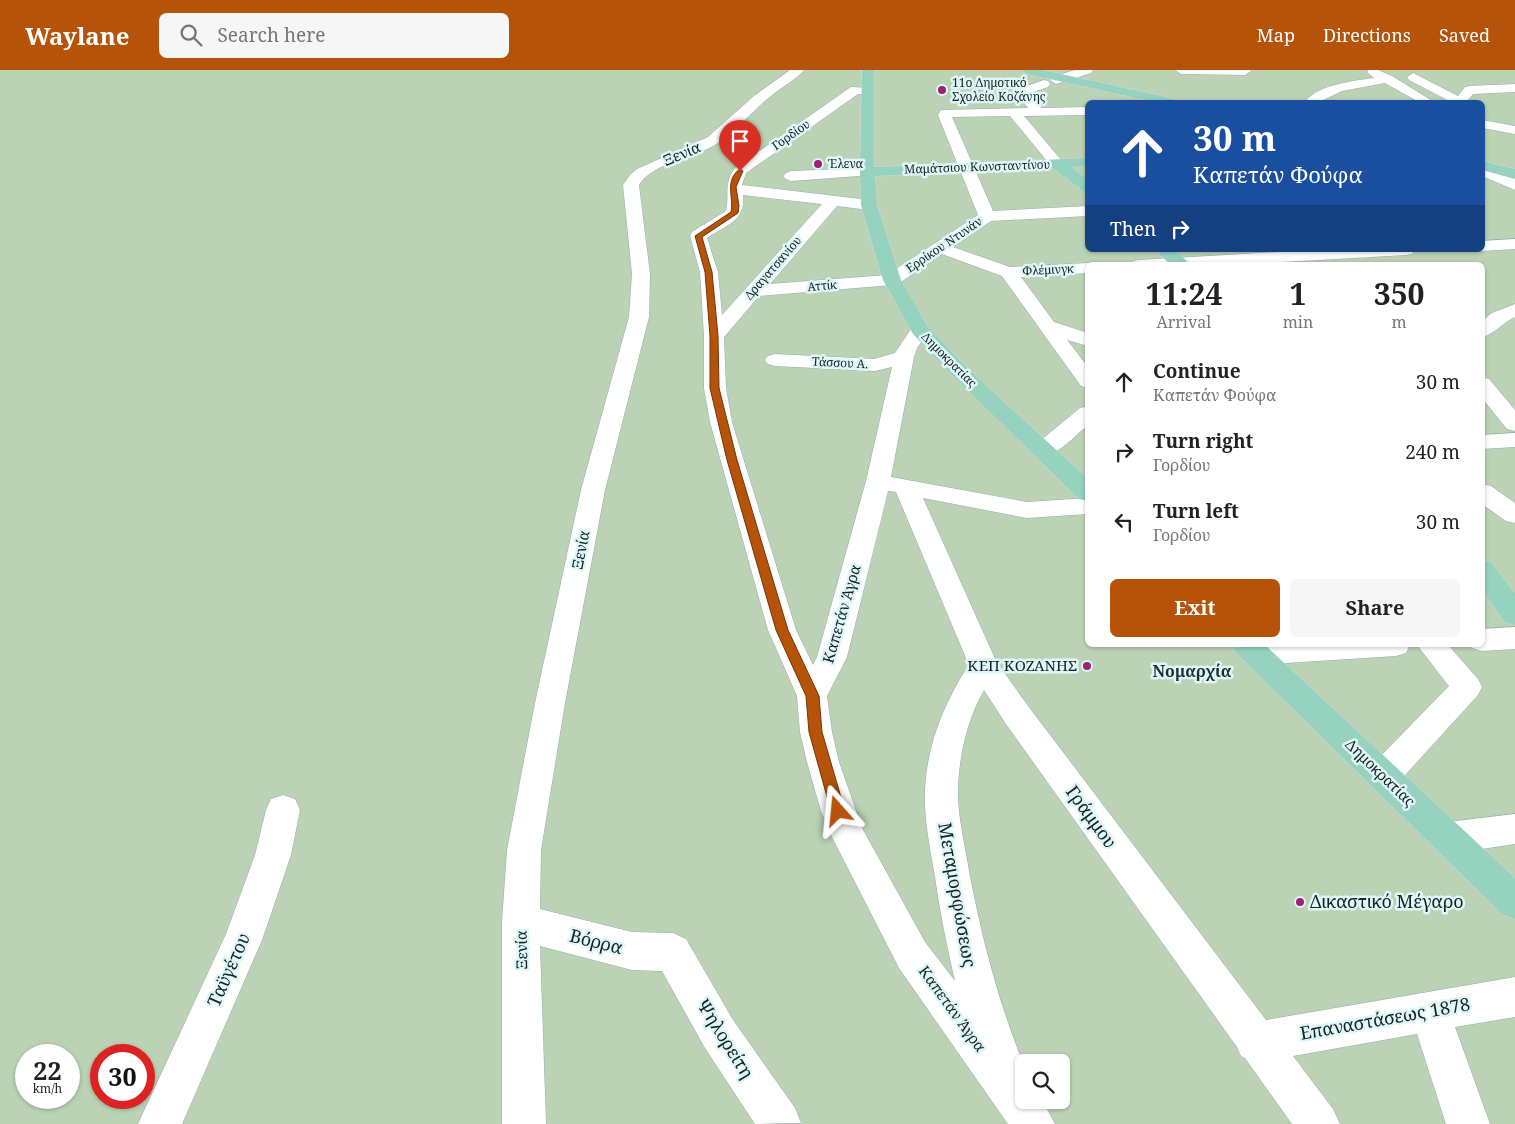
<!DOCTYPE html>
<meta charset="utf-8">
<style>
body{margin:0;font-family:"Noto Serif",serif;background:#f6f6f6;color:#222;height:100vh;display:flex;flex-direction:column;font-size:19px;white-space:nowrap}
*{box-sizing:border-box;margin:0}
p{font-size:16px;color:#767676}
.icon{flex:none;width:28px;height:28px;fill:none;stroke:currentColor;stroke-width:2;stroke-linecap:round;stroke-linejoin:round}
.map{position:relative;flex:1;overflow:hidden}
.sheet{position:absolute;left:1085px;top:192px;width:400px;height:385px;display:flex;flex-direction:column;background:#fff;border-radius:8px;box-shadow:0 1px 4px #0004}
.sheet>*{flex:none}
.guide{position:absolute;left:1085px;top:30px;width:400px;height:152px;border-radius:8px;box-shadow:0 1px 4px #0004;background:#1a4fa0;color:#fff;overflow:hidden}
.fabs{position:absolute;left:1015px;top:984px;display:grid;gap:10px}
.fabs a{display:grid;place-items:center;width:55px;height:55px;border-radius:8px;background:#fff;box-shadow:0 1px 4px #0004;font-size:25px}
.speed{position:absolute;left:15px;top:974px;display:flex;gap:10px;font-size:25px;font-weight:700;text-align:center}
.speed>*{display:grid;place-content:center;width:65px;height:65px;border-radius:50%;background:#fff;box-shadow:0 1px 4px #0004;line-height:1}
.speed small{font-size:12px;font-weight:400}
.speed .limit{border:8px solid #d22;background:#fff;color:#111}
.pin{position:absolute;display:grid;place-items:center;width:42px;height:42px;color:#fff;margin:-51px -21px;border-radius:50% 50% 50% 0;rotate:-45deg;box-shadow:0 0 5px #0007}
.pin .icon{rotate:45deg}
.me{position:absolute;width:55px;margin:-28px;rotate:342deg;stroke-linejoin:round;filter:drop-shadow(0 0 4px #0008)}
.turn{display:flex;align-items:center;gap:18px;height:105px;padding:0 25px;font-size:22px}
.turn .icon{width:65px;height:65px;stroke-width:2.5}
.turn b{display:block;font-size:35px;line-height:42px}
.then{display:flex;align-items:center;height:48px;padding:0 25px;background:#0003;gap:10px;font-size:19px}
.eta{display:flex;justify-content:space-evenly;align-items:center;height:85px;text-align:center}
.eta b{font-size:30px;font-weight:700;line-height:35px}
.action{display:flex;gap:10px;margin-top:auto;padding:10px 25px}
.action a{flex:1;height:58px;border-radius:8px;background:#b45309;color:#fff;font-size:20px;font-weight:700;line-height:58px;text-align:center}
.action a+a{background:#f6f6f6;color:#222}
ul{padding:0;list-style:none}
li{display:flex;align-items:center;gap:15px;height:70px;padding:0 25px}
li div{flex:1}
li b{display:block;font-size:19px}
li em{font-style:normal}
header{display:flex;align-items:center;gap:30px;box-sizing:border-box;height:70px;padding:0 25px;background:#b45309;color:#fff}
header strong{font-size:24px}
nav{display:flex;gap:28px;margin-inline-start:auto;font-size:18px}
.search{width:350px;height:45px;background:#f6f6f6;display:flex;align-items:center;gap:12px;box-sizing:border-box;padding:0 18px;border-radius:8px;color:#767676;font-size:19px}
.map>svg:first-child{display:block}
</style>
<header>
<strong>Waylane</strong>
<div class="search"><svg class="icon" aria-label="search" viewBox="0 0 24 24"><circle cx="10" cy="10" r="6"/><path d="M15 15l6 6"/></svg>Search here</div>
<nav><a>Map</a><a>Directions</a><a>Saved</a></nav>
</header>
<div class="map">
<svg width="1515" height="1054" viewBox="0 0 1515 1054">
<rect width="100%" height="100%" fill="#def7f8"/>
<path fill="#bbd3b4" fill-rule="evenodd" d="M0,0h1515v1054h-1515zM1088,32h394v148h-394zM1088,195h394v380h-394zM26,985h43v43h-43zM101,985h43v43h-43zM1024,992h37v38h-37z"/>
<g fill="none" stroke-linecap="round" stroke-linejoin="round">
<defs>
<path id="minor" d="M790,0h14c-8,10 -23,17 -33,26 -20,15 -37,38 -58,50 -21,12 -62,18 -74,39l11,89 -1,43 -44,173 -40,213 -24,147 -1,59 92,23 41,1 13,6 47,81 62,88 6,15 -46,1 -50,-76 -43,-77 -30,-1 -92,-24 6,178h-44v-202l5,-72 28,-147 46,-213 48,-173 3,-43 -9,-89 7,-10 7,-6 71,-32 46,-41z
M1075,0h18l-2,3 -35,11 -6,-4 2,-3z
M1175,0h75l1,1 -6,4 -64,-1z
M1368,0h10l14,6 42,26h-15l-34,-19 -43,8 -23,11h-14c14,-18 48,-21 69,-24l-7,-6z
M1413,3l45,23 7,-9 4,-1 46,-2v8l-42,2 -7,8h-15l-42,-22 -2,-3z
M1044,10l4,1 2,3 -2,3 -18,6 12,15 46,-1v8l-64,1 38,45 2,3 -2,3h-10l-42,-51 -58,1 41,94 95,-5v10l-97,5 -38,26 57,20 78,-4 6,1 -6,1v8l-67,4 33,45 34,11v13l-21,-6 21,27v21l-7,-2 -79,-110 -60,-22 -44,30 -6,1 -133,11 -35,41 2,51 6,34 64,208 17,35 4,-8 49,-176 26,-114 -17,4 -100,-5 -7,-2 -3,-4 3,-4 7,-2 99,5 21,-6 18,-27 7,-2 7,2 3,4 -13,18 -3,9 -23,120 136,25 61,-4v16l-61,4 -104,-20 73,163 32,45 238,314 249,-43v40l-60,10 35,97h-44l-29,-90 -124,22 40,53 7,15h-48l-47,-66 -4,-2 -4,-9 -231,-323 -22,-34c-17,29 -26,69 -26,103 0,26 7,52 11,78 12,64 28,126 52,187l-3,6 6,8v28h18l13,24h-47l-109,-156 -67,-131 -11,-26 -14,-49 -7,-30 -3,-36 -29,-66 -58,-208 -6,-34v-52l-4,-64 -10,-36 2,-4 34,-21c4,-18 -3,-26 9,-43l116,-81 20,1 2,3 -2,3h-13l-112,79 -4,12 127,15 6,2 2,3 -2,3 -6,2 -32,-4 -67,78 117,-9 91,-60 -40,-100 3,-5 87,-2 -12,-16 2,-3zM743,125l79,9 -100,111 -4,-43 -11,-34c19,-13 39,-17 36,-43zM888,421l8,1 73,173c-27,40 -46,90 -44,140 1,24 6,48 10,72 5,35 12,70 20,104l-30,-39 -63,-114 -23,-66 -7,-30 -5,-36 20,-39z
M1482,50l33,6v8l-33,-6z
M1482,96l33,13v11l-33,-14z
M867,98l5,1 2,3 -2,3 -81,6 -5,-2 -3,-3 3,-3 5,-2z
M1515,169v10l-33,2 -5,-1h5v-9z
M1313,180h102l-3,4 -6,1 -173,10h-103l3,-4 6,-1z
M1515,234v13c-12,5 -20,17 -33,20v-16l10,-8z
M1482,307l7,2 26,31v21l-8,-2 -25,-31z
M1088,336v19c-15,12 -33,35 -53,30l-4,-5 4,-5 45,-37z
M1515,363v14l-33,2v-14z
M1482,414l9,2 24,17v20l-9,-2 -24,-17z
M1515,557v22l-33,2 -10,-3 -2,-3h12v-16z
M1248,575h162l-4,8 -10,3 -141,9 -10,-3 -5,-8 5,-8z
M1417,575h31l30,34 4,8 -4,8 -83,91 -12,4 -12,-4 -4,-10 4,-10 78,-80z
M283,725l12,4 5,11 -9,45 -29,85 -80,184h-44l88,-190 29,-79 11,-45 5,-11z
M1515,744v30l-67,10 -12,-5 -5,-11 5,-11 12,-5z"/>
<path id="major" d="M862,0h12v97l214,-9v8l-17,1 17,13v13l-5,-2 -30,-23 -178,8 2,29 24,75 27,47 38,40 122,112v22l-9,-2 -127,-124 -39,-41 -30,-54 -22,-75 -1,-33z
M1021,0h22l127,28 6,4h-21l-128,-28z
M1482,91l33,8v10l-33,-9z
M1155,180h20l16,15h-20z
M1482,490l9,2 24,32v31l-10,-3 -23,-32z
M1232,575h33l250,233v41l-13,-5 -266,-261z"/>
</defs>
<use href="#minor" stroke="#95aeae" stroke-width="1"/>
<use href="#major" stroke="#d6d7d7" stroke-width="1"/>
<use href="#minor" fill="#fff" fill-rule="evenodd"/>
<use href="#major" fill="#95d3bf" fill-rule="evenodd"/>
</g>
<path fill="#b45309" stroke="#753606" d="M740,99l3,2 -7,16 3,19 -1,7 -36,24 10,35 6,64 1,52 18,72 51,170 31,66 3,36 23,79 -2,4 -5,2 -5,-2 -2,-4 -22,-79 -3,-36 -30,-66 -49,-170 -17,-72v-52l-5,-64 -10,-36 36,-24c3,-15 -7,-32 9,-43z"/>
<g fill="#a02072" stroke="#def7f8" stroke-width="2">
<circle cx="942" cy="20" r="5"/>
<circle cx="818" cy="94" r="5"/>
<circle cx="1087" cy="596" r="5"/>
<circle cx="1300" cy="832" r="5"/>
</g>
<g text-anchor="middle" stroke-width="5" stroke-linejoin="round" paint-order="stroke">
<g font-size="12" fill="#192222" stroke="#def7f8" text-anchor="start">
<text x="952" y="17">11ο Δημοτικό<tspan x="952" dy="14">Σχολείο Κοζάνης</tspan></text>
<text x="828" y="98">Έλενα</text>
</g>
<g font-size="12" fill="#192222" stroke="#def7f8">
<text transform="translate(791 65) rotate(-35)" y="4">Γορδίου</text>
<text transform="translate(977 97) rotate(-2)" y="4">Μαμάτσιου Κωνσταντίνου</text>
<text transform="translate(944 175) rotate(-34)" y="4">Ερρίκου Ντυνάν</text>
<text transform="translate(773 198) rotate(-49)" y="4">Δραγατσανίου</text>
<text transform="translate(1048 200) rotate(-3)" y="4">Φλέμινγκ</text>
<text transform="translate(822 216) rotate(-5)" y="4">Αττίκ</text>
<text transform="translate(949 290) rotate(45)" y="4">Δημοκρατίας</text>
<text transform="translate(840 293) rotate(3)" y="4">Τάσσου Α.</text>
</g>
<g font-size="15" fill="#192222" stroke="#def7f8">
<text transform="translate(682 84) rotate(-23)" y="5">Ξενία</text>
<text transform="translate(581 480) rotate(-79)" y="5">Ξενία</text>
<text transform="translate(842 544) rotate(-74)" y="5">Καπετάν Άγρα</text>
<text transform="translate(1380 703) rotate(44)" y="5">Δημοκρατίας</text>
<text transform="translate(522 880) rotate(-91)" y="5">Ξενία</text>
<text transform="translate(952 939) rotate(54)" y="5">Καπετάν Άγρα</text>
</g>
<g font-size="15" fill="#192222" stroke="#def7f8" text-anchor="end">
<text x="1077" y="601">ΚΕΠ ΚΟΖΑΝΗΣ</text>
</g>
<g font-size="16" font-weight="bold" fill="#1a2f30" stroke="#def7f8">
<text x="1192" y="607">Νομαρχία</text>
</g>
<g font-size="18" fill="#192222" stroke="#def7f8">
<text transform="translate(1091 747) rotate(54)" y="6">Γράμμου</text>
<text transform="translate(957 825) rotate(80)" y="6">Μεταμορφώσεως</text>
<text transform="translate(596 872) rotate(14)" y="6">Βόρρα</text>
<text transform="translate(229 900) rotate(-66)" y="6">Ταϋγέτου</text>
<text transform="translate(1385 949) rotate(-10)" y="6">Επαναστάσεως 1878</text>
<text transform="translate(725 969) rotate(58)" y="6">Ψηλορείτη</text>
</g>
<g font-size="18" fill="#192222" stroke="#def7f8" text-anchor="start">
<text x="1310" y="838">Δικαστικό Μέγαρο</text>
</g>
</g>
</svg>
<div class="fabs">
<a><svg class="icon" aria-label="search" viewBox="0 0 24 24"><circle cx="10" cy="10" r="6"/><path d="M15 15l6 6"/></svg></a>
</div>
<div class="speed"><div>22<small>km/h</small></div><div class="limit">30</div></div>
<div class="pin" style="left:740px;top:101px;background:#d93025"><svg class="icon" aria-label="arrive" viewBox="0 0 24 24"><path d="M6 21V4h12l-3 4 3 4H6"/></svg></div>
<svg class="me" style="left:838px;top:741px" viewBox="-20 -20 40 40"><path d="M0-17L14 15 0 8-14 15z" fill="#b45309" stroke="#fff" stroke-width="4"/></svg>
<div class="guide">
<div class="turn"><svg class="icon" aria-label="ahead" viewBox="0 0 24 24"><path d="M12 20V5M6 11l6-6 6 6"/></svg><div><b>30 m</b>Καπετάν Φούφα</div></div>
<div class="then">Then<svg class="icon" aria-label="right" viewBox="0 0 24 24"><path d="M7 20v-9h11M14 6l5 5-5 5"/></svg></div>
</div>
<section class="sheet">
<div class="eta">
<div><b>11:24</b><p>Arrival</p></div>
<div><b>1</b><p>min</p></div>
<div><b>350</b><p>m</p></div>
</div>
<ul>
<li><svg class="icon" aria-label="ahead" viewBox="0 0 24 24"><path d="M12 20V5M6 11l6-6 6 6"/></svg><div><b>Continue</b><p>Καπετάν Φούφα</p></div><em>30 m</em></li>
<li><svg class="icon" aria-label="right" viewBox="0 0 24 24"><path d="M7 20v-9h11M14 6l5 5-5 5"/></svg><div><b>Turn right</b><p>Γορδίου</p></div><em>240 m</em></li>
<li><svg class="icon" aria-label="left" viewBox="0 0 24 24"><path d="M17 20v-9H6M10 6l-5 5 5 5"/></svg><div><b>Turn left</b><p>Γορδίου</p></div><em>30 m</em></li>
</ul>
<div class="action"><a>Exit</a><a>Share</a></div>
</section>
</div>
